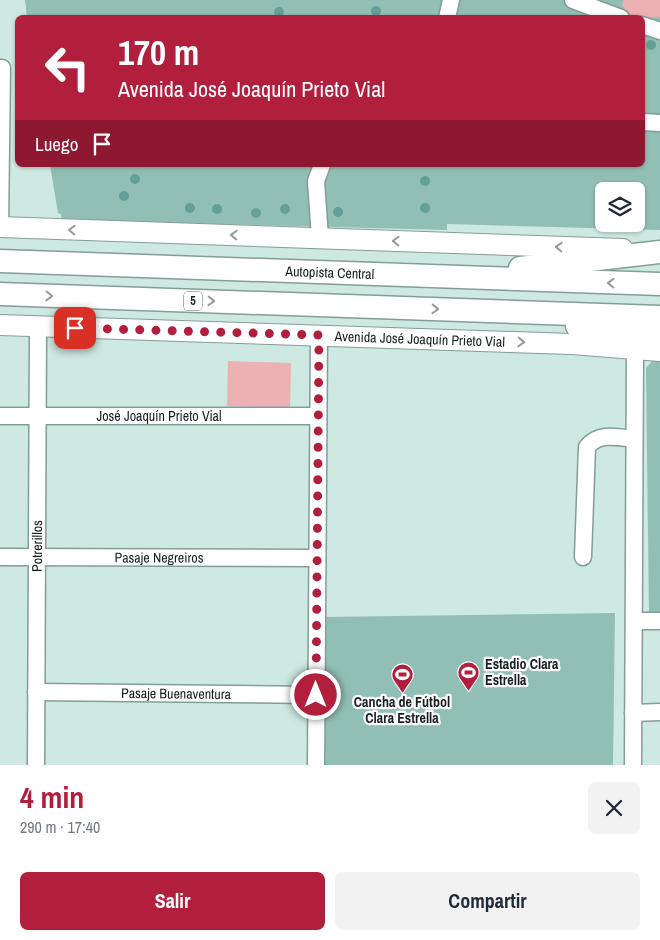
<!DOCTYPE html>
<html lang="es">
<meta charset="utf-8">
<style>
body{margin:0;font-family:"Archivo Narrow",sans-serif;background:#f2f2f3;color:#1f2937;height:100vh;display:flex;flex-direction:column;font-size:19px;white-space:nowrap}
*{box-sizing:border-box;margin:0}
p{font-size:16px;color:#747a83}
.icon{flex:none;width:28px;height:28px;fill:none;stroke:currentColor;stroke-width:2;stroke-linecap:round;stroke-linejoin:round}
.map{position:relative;height:765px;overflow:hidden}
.side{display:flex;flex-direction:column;background:#fff;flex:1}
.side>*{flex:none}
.guide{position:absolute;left:15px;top:15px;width:630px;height:152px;border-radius:8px;box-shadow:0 1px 4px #0004;background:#b21f3c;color:#fff;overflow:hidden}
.buttons{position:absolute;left:595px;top:182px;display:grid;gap:10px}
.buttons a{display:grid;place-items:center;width:50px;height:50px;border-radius:8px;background:#fff;box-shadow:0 1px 4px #0004;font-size:25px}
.pin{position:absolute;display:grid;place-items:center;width:42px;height:42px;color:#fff;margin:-21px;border-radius:10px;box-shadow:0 2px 8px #0006}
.me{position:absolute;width:55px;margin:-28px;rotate:0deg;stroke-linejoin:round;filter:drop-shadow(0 0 4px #0008)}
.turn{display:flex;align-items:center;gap:18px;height:105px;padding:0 20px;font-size:22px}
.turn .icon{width:65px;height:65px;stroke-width:2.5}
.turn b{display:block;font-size:35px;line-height:42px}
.then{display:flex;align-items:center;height:48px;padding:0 20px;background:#0003;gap:10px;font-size:19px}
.round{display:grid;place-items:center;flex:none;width:52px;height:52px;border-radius:8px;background:#f2f2f3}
.headline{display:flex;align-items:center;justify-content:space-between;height:85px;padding:0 20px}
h1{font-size:30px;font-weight:700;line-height:38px;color:#b21f3c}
.cta{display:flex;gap:10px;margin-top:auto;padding:10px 20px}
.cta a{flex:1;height:58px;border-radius:8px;background:#b21f3c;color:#fff;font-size:20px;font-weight:700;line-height:58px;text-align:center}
.cta a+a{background:#f2f2f3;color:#1f2937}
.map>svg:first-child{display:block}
</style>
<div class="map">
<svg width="660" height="765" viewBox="0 0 660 765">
<rect width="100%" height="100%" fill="#cee8e2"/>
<path fill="#92bfb5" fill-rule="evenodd" d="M25,0h635v230l-213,-6v6l-385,-10 -1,-6 -3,-1 -8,-48h592v-147h-615zM604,191h32v33h-32z
M656,357h4v259h-11l-3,-248z
M615,613l-2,152h-290l1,-148z"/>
<path fill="#ecb1b2" d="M623,0h37v17l-28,1 -10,-13z
M228,361l63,2 -1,45 -63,-2z"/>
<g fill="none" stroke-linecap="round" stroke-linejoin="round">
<defs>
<g id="minor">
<path d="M573,0l48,18"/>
<path d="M447,18l4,-18"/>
<path d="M642,25l18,6"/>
<path d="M0,68h2l-2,159"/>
<path d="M642,122l18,1"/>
<path d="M320,238l-4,-57 6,-16"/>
<path id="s1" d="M0,416h318"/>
<path id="s2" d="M0,557l317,1"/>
<path d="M583,557l4,-110c12,-15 30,-10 47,-8"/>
<path d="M634,621h26"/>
<path id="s3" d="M36,692l280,3"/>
<path d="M633,713l27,-1"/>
<path id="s4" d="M36,765l2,-438"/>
<path d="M316,765l3,-430"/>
<path d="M633,765l2,-415"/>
</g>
<g id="major">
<path d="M0,227l623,22"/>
<path id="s5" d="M0,325l572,19 88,7"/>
</g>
<g id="highway">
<path id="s6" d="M0,261l660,23"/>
<path d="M520,268l140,-16"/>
<path d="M0,294l660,23"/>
<path d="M577,326l83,11"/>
</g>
</defs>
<use href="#minor" stroke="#849d97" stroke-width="19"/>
<use href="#major" stroke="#849d97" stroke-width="22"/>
<use href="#highway" stroke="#849d97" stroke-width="25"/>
<use href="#minor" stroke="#fff" stroke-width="16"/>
<use href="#major" stroke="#fff" stroke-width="20"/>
<use href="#highway" stroke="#fff" stroke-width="22"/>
</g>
<g fill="#63a097">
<circle cx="376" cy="11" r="5"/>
<circle cx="279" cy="12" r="5"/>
<circle cx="651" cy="45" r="5"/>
<circle cx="135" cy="179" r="5"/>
<circle cx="425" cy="181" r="5"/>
<circle cx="124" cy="196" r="5"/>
<circle cx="190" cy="208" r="5"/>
<circle cx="425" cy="208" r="5"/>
<circle cx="217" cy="209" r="5"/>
<circle cx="285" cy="209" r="5"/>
<circle cx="338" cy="212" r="5"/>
<circle cx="256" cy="213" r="5"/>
</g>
<defs><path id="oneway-chevron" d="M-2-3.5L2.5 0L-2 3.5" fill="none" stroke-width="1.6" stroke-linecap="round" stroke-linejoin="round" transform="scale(1.25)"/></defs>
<g stroke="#969a99">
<use href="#oneway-chevron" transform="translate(72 230) rotate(-178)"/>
<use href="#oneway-chevron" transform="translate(234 235) rotate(-178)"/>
<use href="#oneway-chevron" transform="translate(396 241) rotate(-178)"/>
<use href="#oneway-chevron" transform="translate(559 247) rotate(-178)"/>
<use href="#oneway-chevron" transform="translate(611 283) rotate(-178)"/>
<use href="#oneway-chevron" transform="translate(49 296) rotate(2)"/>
<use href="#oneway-chevron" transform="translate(211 301) rotate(2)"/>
<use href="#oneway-chevron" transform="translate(435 309) rotate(2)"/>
<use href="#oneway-chevron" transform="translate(521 342) rotate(2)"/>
</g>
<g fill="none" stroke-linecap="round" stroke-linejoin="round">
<path stroke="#b21f3c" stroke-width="9" stroke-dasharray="0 16.2" d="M75,328l244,7 -3,360"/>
</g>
<defs>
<symbol id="stadium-pin" viewBox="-11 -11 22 30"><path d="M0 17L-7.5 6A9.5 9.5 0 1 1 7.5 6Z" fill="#b21f3c" stroke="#fff"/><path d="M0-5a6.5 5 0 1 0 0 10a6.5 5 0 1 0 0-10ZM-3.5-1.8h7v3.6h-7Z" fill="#fff"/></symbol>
</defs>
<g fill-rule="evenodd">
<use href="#stadium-pin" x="456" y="660" width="25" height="34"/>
<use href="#stadium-pin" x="390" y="662" width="25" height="34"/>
</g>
<g text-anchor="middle" stroke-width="4.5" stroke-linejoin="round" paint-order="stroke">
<rect fill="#fff" stroke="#5c6261" stroke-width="1" x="184" y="291.5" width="18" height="19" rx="4"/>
<g font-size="12" font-weight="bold" fill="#161f1d">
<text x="193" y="305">5</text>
</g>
<g font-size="14" fill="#161f1d" stroke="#fff">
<text dy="5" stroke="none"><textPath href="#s6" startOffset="330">Autopista Central</textPath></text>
<text dy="5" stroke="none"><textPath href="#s5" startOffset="420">Avenida José Joaquín Prieto Vial</textPath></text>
<text dy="5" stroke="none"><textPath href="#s1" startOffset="159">José Joaquín Prieto Vial</textPath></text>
<text dy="5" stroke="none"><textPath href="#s4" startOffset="219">Potrerillos</textPath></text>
<text dy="5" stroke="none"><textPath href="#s2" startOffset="159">Pasaje Negreiros</textPath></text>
<text dy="5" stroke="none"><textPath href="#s3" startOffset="140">Pasaje Buenaventura</textPath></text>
</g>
<g font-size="14" font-weight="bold" fill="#161f1d" stroke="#fff" text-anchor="start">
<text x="485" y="669">Estadio Clara<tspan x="485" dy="16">Estrella</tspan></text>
<text x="402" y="707" text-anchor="middle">Cancha de Fútbol<tspan x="402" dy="16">Clara Estrella</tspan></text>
</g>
</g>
</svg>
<div class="buttons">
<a><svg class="icon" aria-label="layers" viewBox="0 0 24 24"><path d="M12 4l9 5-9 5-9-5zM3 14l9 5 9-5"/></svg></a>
</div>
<div class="pin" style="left:75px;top:328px;background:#d93025"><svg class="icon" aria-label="arrive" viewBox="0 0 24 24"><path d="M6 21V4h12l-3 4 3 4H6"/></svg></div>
<svg class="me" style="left:316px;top:695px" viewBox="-20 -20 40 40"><circle r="17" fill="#b21f3c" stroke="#fff" stroke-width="3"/><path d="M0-11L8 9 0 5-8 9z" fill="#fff"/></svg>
<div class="guide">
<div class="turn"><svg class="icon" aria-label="left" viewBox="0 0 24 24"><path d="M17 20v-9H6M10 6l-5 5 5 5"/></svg><div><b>170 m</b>Avenida José Joaquín Prieto Vial</div></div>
<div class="then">Luego<svg class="icon" aria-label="arrive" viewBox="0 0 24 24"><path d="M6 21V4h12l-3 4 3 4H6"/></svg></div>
</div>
</div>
<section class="side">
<div class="headline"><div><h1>4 min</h1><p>290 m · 17:40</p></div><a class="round"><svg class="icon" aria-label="close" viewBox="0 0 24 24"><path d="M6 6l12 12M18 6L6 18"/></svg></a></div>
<div class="cta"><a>Salir</a><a>Compartir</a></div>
</section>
